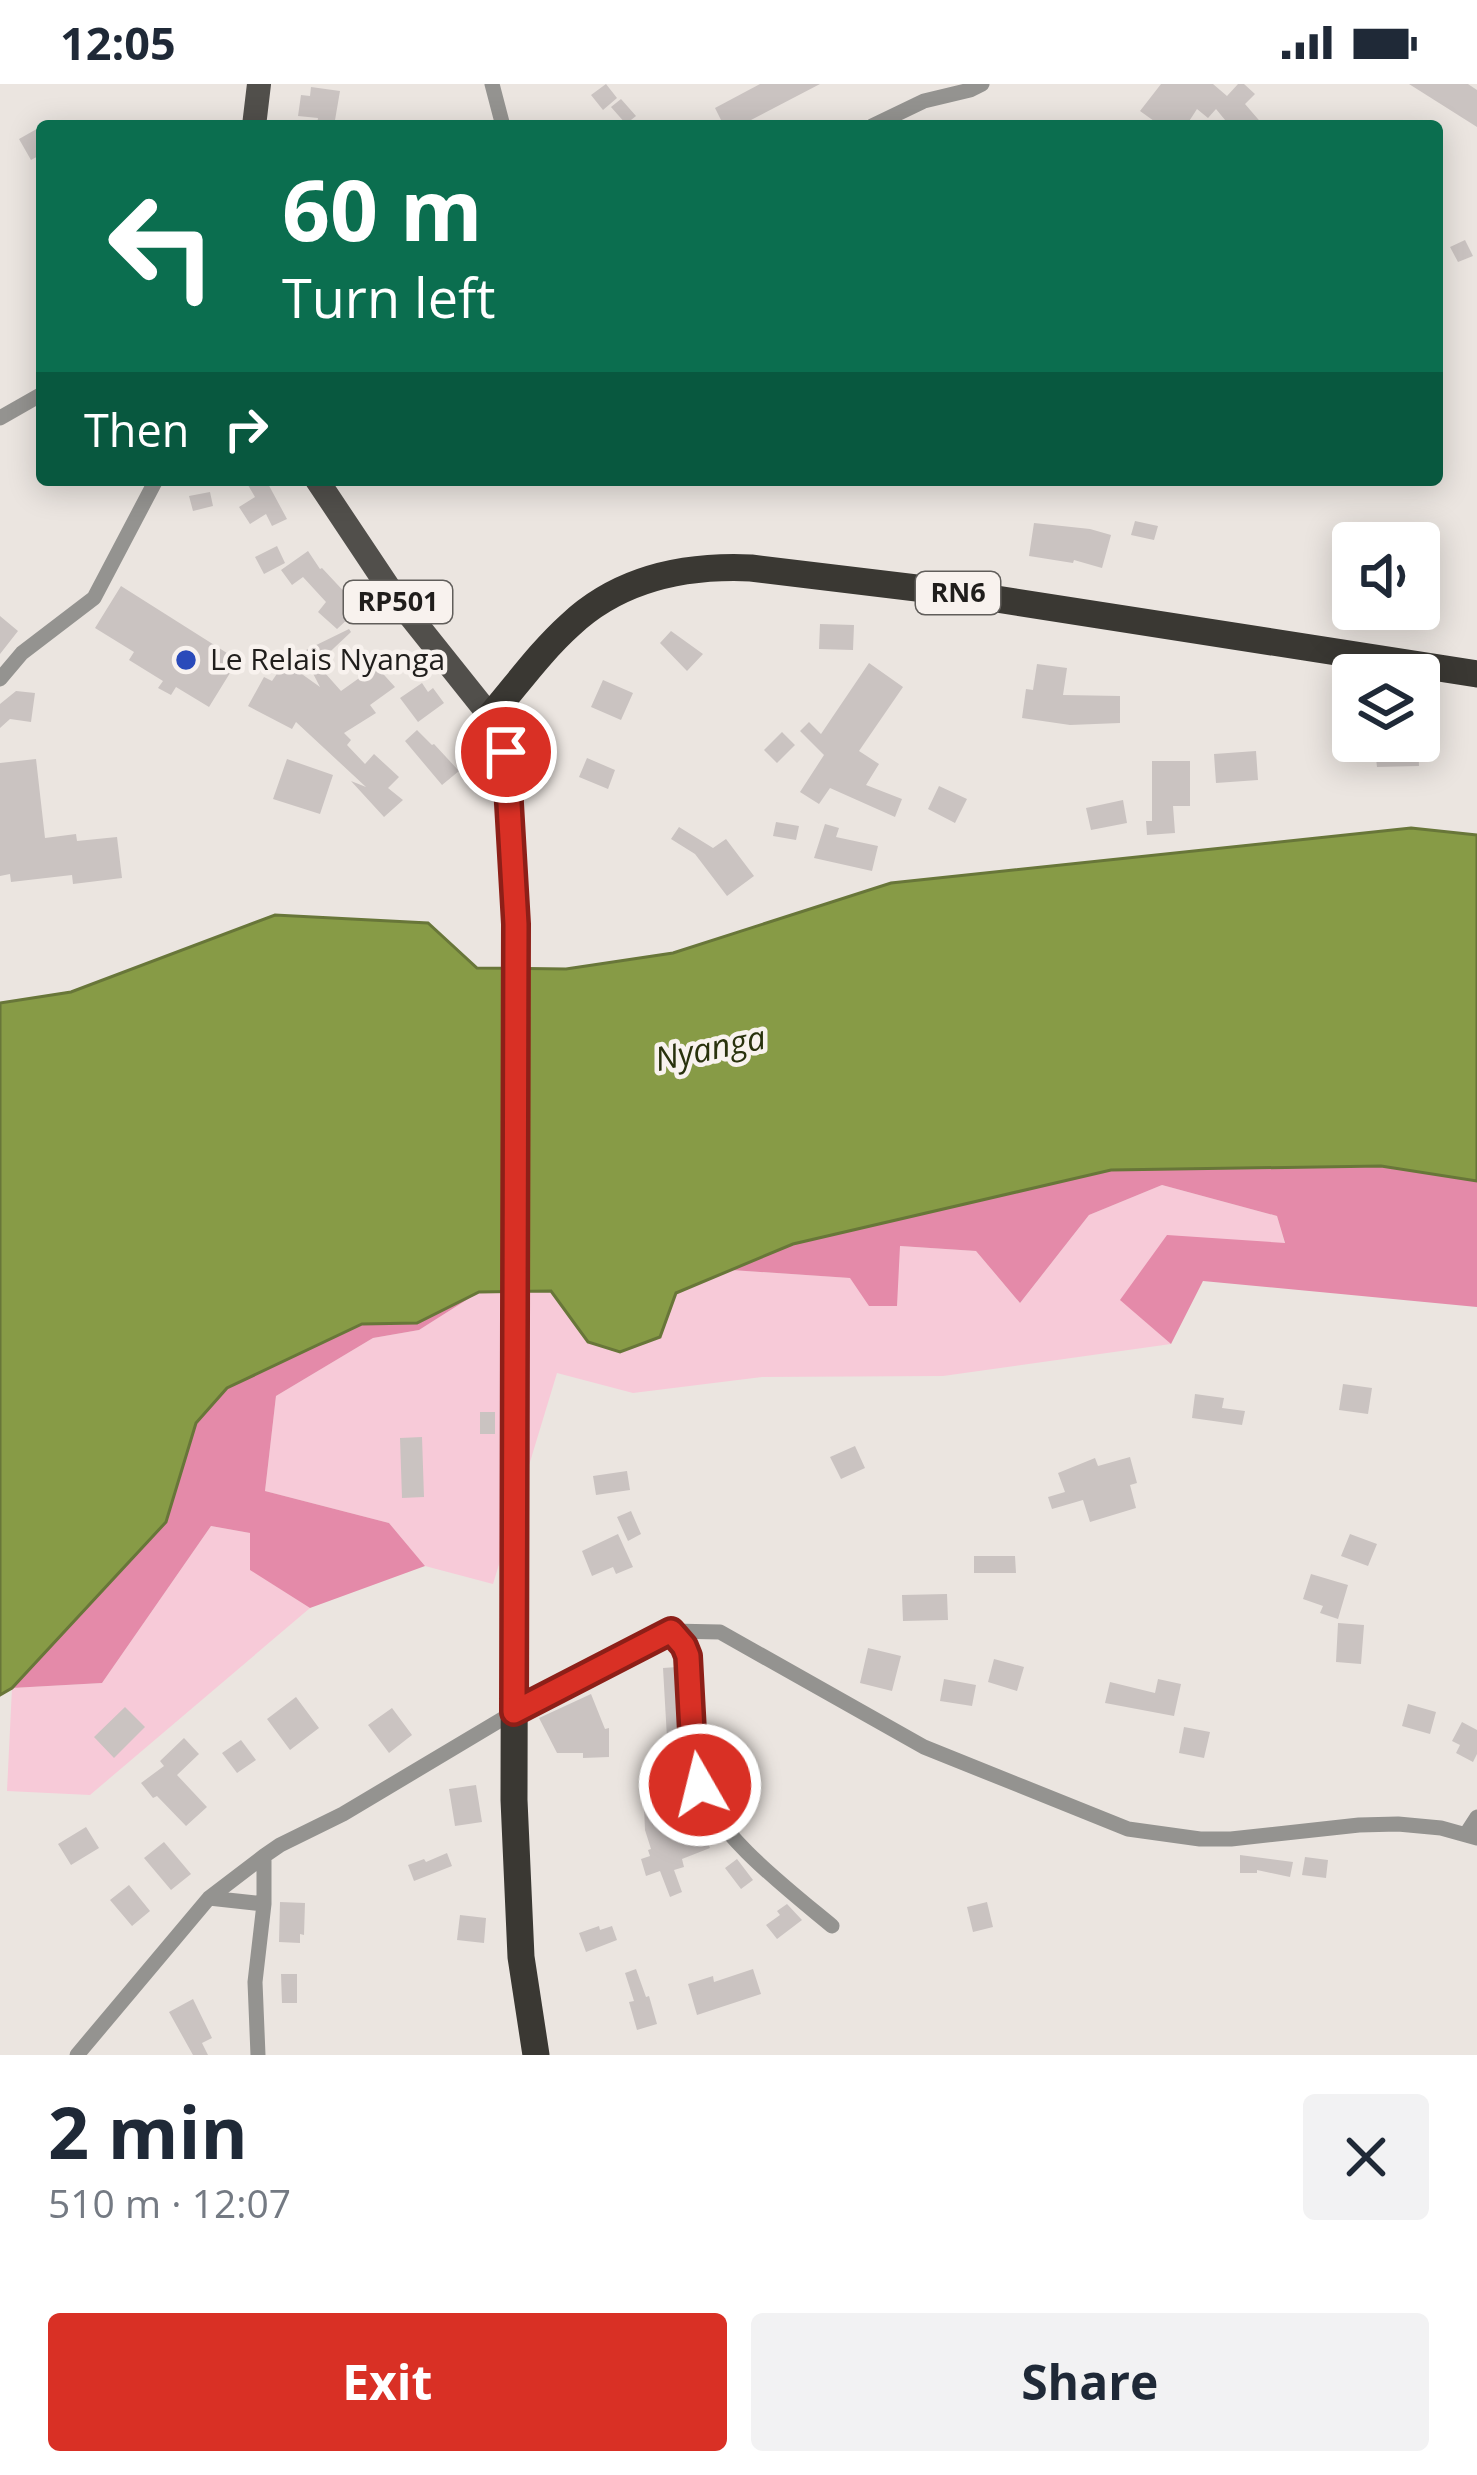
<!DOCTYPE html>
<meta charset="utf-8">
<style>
body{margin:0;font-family:"Open Sans",sans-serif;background:#f2f2f3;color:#1f2937;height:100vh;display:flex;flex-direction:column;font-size:45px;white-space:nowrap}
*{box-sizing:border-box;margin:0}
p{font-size:39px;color:#747a83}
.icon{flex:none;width:66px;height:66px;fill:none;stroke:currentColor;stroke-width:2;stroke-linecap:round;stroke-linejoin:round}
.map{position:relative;height:1971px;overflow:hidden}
.details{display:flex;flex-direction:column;background:#fff;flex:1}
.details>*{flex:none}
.top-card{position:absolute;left:36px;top:36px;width:1407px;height:366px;border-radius:12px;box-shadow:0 6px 30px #0003;background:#0b6e4f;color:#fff;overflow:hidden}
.buttons{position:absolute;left:1332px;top:438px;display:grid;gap:24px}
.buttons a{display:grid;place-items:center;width:108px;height:108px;border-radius:12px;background:#fff;box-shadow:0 6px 30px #0003;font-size:60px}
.pin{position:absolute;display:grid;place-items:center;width:102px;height:102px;color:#fff;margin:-51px;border:6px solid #fff;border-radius:50%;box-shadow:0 3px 12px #0007}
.me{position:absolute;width:132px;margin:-66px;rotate:352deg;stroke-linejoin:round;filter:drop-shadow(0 0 9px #0008)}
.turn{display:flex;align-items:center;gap:42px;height:252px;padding:0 48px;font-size:54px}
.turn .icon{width:156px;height:156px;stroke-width:2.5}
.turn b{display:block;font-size:84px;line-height:102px}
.then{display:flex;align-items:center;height:114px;padding:0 48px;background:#0003;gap:24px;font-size:45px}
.round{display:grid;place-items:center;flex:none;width:126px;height:126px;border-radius:12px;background:#f2f2f3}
.head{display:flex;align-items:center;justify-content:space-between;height:204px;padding:0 48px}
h1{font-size:72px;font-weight:700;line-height:90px}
.action{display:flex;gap:24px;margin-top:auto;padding:24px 48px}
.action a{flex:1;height:138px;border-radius:12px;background:#d93025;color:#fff;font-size:48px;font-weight:700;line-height:138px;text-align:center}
.action a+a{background:#f2f2f3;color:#1f2937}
.status{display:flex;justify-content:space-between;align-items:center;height:84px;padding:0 60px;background:#fff;direction:ltr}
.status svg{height:33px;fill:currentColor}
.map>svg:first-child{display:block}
</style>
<div class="status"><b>12:05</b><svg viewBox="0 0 49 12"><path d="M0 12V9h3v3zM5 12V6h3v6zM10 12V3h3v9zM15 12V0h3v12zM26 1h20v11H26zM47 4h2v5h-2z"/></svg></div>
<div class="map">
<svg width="1477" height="1971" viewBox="0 0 1477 1971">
<rect width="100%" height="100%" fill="#ebe5e0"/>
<path fill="#f7cad8" d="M1162,1101l115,31 8,28 -164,56 50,44 -228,32 -181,1 -129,16 -76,-20 -64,211 -68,-18 -36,-43 -124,-32 11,-95 97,-58 46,-8 60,-38 73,-1 36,51 72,-6 16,-43 55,-23 120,8 49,-32 76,5 44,52 69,-88z
M211,1442l39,7 1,37 59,38 -220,187 -83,-4 5,-103 90,-5z"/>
<path fill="#e48aa9" d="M1381,1082l96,15v126l-274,-26 -32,63 -51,-44 47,-65 118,8 -8,-27 -115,-31 -73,30 -69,88 -44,-52 -76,-5 -3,60h-28l-19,-28 -119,-8 62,-26 318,-74z
M479,1208l-60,38 -46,8 -97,58 -11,95 124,32 36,43 -115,42 -60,-38v-37l-39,-7 -109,157 -90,5 154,-165 30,-100 31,-35 135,-64 55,-1z"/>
<path fill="#879b46" stroke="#687639" stroke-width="3" d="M1411,744l66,7v346l-96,-15 -270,4 -318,74 -117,49 -16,44 -40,15 -32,-10 -37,-51 -72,1 -62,31 -55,1 -135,64 -31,35 -30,99 -154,166 -12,7v-692l71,-11 204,-77 153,8 49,45 89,1 107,-16 218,-70z"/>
<path fill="#cac3c1" d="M606,0l11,14 -14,12 -12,-15z
M760,0h60l-69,36 3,6h-30l-9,-18z
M1161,0h52l14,12 11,-12h6l11,10 -10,10 19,22h-34l-14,-17 -8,9 -11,-9 -11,17h-25l-21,-15z
M1409,0h59l9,6v37z
M311,3l29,4 -6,35 -17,-1 1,-7 -20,-2 3,-21 9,1z
M621,15l15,17 -10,8 -15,-17z
M42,42v28l-11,6 -12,-21z
M1465,156l8,16 -15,6 -8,-15z
M245,396h21l21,39 -15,7 -6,-12 -16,10 -11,-17 16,-10z
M210,408l3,14 -20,5 -4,-15z
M1135,437l23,5 -4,14 -23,-5z
M1034,439l56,6 21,6 -9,33 -28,-8 -1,3 -44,-7z
M277,462l8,17 -21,11 -9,-17z
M308,467l12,18 2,-1 28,30 17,-14 16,24 -9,8 -10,-12 -27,25 -19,-17 8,-10 -23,-25 -11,8 -11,-15z
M121,502l117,74 -29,47 -33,-20 -5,8 -13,-7 5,-7 -34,-21 5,-8 -39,-24z
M0,532l18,15 -18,23z
M820,540l34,1 -1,25 -34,-1z
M349,545l2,3 -34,32 24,27 35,-25 19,21 -25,18 6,8 -32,20 7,7 -4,5 18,19 9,-10 25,23 -11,11 15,12 -19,17 -33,-36 15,6 -70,-65 -4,7 -44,-23 16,-29 8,4 13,-19 35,25 -18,-35z
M671,547l32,23 -16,17 -27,-28z
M869,579l34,24 -44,64 20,13 -13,21 36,14 -7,18 -65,-29 -11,16 -19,-12 24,-37 -24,-24 9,-9 12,12z
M1037,580l30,4 -4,27 57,1v27l-50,2 -48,-7 4,-29 7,1z
M603,596l30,13 -12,27 -30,-13z
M422,599l6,9 5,-4 11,15 -26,19 -18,-24z
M16,607l19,2 -4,29 -21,-3 -10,9v-24z
M417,646l15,15 2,-1 25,27 -17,14 -37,-44z
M782,648l13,13 -18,18 -13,-13z
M1374,657l44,1 1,24 -42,1z
M1256,667l2,29 -42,3 -2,-29z
M587,674l28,12 -7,19 -29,-12z
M36,675l9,79 31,-4 1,7 40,-4 5,41 -49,6 -1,-9 -61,7 -1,-8 -10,2v-113z
M287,675l46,16 -13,39 -47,-15z
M1152,677h38v45h-17l2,27 -28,2 -1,-14h6z
M939,702l28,13 -12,24 -27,-14z
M1123,716l4,23 -36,7 -5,-22z
M776,738l23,4 -3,14 -23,-4z
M825,740l14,4 -3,9 42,9 -6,25 -58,-13z
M679,743l34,21 13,-9 28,37 -27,20 -32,-42 -24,-15z
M1343,1300l29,4 -4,26 -29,-4z
M1195,1310l29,4 -2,10 23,3 -3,14 -50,-7z
M480,1328h15v22h-15z
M422,1353l2,60 -22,1 -2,-60z
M855,1362l10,22 -24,11 -11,-22z
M1130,1373l7,26 -7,2 6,23 -46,14 -7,-22 -31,9 -4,-12 17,-5 -7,-19 37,-15 3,8z
M627,1387l3,19 -34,5 -3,-19z
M631,1427l10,23 -13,7 -11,-24z
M618,1450l15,33 -17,7 -3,-7 -21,9 -10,-25z
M1350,1450l27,10 -9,22 -27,-10z
M974,1472h41l1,17h-42z
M1311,1490l37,11 -10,34 -18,-6 3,-7 -20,-7z
M947,1510l1,26 -45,1 -1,-26z
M1338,1539l26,2 -3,39 -25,-2z
M868,1564l33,8 -9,35 -32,-8z
M994,1575l30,8 -7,24 -29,-9z
M677,1583l3,72 -13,-1 -4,-70z
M944,1595l32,6 -4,21 -32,-5z
M1158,1595l23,5 -7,32 -69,-13 5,-21 45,11z
M591,1610l14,35 4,-1v29l-26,1v-5h-26l-18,-35z
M296,1613l23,31 -29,22 -23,-31z
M1408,1620l28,8 -6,22 -28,-8z
M125,1623l20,20 -31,31 -20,-21z
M392,1624l20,27 -23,18 -21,-28z
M1462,1638l15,8v24l-4,8 -17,-9 4,-8 -8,-4z
M1184,1643l26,5 -6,26 -25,-5z
M184,1654l15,16 -22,21 30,32 -21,19 -29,-30 -4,2 -12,-15 23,-17 -4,-5z
M241,1656l15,20 -19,13 -15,-20z
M476,1701l6,37 -27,4 -6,-37z
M656,1723l1,20 8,-3 3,9 30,-12 12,27 -28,11 2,8 -10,3 8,22 -12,5 -10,-26 -14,5 -5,-17 9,-3 -2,-6 3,-1 -6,-19 -1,-22z
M86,1743l13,21 -28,17 -13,-21z
M164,1758l27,32 -20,16 -27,-32z
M447,1769l5,13 -38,15 -6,-16 16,-6 2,3z
M1240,1771l53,7 -3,15 -33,-7v3h-17z
M1305,1773l23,3 -2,18 -24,-3z
M737,1775l16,21 -12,9 -16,-21z
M129,1801l21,26 -18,15 -22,-26z
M280,1818l25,1 -1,32 -4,-1v9l-21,-1z
M987,1818l6,25 -20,5 -6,-25z
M787,1820l15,16 -25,19 -11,-14 14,-10 -3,-4z
M460,1831l26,3 -2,25 -27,-3z
M599,1842l1,4 12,-4 5,14 -31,12 -7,-19z
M636,1885l10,28 3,-1 8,28 -20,6 -8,-28 5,-1 -9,-28z
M753,1885l8,25 -64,21 -9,-31 25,-8 1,6z
M281,1890h16v29h-15z
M193,1915l19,39 -10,5 6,12h-15l-24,-43z"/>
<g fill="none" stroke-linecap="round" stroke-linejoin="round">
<path stroke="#949390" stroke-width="15" d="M492,0l11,42
M872,42l52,-25 46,-11 12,-6
M0,334l42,-24
M0,595l22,-26 72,-55 62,-118
M671,1547l13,15 4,10c7,43 2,86 12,129 12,47 95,110 132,141
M1466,1750l11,-17
M209,1814l55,6
M77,1971l132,-157 55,-42 16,-11 63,-31 171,-102 157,-81 49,1 204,115 204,82 72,10h31l128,-14 39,-1 43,4 36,10
M258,1971l-3,-73 9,-78v-48"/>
<path stroke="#514f4b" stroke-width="24" d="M254,42l5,-42
M317,396l78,117 95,119"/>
<path stroke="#3a3833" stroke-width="27" d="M536,1971l-15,-98 -7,-157 2,-876 -10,-172 -16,-36c26,-30 50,-64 80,-91 50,-47 114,-60 181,-57l207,25 519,81"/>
</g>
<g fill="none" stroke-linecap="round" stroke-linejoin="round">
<defs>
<path id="route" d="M506,668l10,172 -2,788 157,-81 13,15 4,10 4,76 8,53"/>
</defs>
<use href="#route" stroke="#8d1f18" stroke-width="30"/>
<use href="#route" stroke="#d93025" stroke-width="21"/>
</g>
<circle fill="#2a4aba" stroke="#f8f2ee" stroke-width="4.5" cx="186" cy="576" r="12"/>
<g text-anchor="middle" stroke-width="9" stroke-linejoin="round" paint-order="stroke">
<g fill="#f8f2ee" stroke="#615e5b" stroke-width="3">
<rect x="916" y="488" width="84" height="42" rx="9"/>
<rect x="344" y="497" width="108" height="42" rx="9"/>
</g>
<g font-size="27" font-weight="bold" fill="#201e1c">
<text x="958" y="518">RN6</text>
<text x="398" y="527">RP501</text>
</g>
<g font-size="30" fill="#201e1c" stroke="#f8f2ee" text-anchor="start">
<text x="210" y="586">Le Relais Nyanga</text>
</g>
<g font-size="33" font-style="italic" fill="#29320d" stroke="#f8f2ee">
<text transform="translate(710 964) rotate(-12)" y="12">Nyanga</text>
</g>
</g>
</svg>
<div class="buttons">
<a><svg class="icon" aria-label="sound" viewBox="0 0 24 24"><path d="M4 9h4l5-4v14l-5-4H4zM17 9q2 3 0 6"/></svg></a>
<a><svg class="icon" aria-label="layers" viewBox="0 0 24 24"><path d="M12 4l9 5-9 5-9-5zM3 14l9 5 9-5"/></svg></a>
</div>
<div class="pin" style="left:506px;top:668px;background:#d93025"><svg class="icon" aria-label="arrive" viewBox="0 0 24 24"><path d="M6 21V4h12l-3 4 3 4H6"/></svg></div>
<svg class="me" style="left:700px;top:1701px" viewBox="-20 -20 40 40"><circle r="17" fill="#d93025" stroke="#fff" stroke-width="3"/><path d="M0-11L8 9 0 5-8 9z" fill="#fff"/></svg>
<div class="top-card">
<div class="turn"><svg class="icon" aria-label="left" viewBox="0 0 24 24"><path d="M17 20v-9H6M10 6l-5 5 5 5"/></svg><div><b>60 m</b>Turn left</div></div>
<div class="then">Then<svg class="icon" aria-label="right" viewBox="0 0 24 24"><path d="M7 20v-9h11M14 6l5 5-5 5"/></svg></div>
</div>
</div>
<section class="details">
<div class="head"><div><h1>2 min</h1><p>510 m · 12:07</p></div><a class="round"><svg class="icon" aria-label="close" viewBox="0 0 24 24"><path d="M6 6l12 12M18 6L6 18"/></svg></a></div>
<div class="action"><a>Exit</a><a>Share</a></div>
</section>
